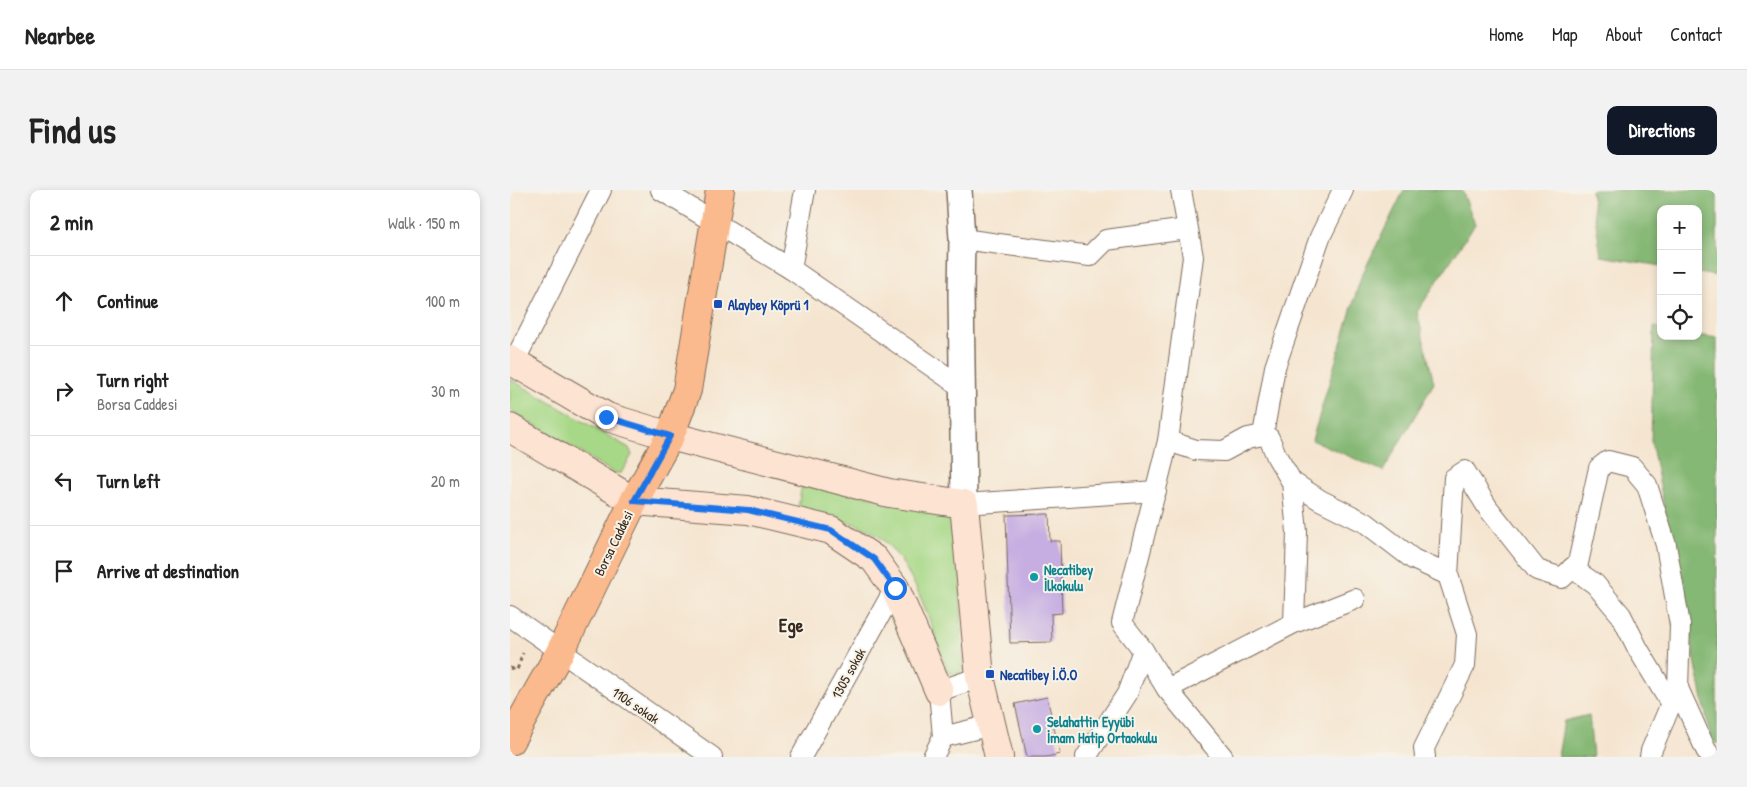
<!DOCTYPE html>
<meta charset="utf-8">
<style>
:root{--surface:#fff;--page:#f2f2f2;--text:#222;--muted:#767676;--line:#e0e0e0;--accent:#111827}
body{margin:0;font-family:"Patrick Hand",sans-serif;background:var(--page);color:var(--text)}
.controls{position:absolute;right:15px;top:15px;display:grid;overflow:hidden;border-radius:10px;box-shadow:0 2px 8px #0003}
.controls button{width:45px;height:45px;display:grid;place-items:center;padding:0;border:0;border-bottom:1px solid var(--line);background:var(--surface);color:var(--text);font:25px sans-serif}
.stop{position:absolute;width:15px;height:15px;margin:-11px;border:4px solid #1a73e8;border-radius:50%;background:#fff}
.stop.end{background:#1a73e8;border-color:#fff;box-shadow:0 1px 5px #0008}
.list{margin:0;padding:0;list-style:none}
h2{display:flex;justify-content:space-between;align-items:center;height:65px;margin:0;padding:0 20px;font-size:21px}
h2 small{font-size:16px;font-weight:400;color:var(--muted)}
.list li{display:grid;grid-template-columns:32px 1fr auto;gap:15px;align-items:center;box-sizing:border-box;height:90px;padding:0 20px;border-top:1px solid var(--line)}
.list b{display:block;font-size:19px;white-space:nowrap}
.list p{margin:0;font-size:16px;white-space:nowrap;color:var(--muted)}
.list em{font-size:16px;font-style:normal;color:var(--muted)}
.icon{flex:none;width:28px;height:28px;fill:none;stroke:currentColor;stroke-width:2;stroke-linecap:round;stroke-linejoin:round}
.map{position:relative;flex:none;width:1207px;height:567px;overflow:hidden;border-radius:10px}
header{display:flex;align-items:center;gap:30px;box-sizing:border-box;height:70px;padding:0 25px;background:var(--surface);border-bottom:1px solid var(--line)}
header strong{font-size:24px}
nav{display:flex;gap:28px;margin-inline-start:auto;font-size:18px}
.intro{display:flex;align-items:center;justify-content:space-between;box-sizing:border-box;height:120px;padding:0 30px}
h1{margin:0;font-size:35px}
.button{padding:12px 22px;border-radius:10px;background:var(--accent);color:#fff;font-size:18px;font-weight:700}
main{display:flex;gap:30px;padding:0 30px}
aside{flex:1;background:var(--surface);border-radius:10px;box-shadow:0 2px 8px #0003}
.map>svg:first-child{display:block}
</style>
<header>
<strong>Nearbee</strong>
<nav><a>Home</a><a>Map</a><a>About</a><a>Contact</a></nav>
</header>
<div class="intro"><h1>Find us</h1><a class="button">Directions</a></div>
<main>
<aside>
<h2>2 min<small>Walk · 150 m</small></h2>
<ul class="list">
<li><svg class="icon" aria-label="ahead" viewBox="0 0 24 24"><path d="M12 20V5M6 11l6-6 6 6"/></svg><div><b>Continue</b></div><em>100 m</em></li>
<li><svg class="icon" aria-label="right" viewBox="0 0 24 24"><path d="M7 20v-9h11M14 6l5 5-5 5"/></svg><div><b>Turn right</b><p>Borsa Caddesi</p></div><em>30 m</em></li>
<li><svg class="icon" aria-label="left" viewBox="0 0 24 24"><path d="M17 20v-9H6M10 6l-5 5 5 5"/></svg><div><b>Turn left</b></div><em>20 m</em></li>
<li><svg class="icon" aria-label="arrive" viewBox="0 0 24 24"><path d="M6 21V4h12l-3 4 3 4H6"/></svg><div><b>Arrive at destination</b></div></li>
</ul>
</aside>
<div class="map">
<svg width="1207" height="567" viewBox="0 0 1207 567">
<rect width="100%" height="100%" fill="#f7f3e8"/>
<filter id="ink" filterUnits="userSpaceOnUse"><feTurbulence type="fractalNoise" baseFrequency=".02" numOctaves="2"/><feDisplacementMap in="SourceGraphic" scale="10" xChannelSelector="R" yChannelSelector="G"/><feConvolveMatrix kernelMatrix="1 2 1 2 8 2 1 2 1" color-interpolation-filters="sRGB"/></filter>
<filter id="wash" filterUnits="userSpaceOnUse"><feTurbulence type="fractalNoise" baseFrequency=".0096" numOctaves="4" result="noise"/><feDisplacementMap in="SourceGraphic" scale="20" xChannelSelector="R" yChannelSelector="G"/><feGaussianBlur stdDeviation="1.12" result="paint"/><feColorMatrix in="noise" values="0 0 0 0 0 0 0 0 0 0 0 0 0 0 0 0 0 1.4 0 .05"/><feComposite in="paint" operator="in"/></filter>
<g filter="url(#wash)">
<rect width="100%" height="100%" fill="#f5e5d0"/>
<g fill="#a7d887" stroke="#718152">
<path d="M0,189L119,258L122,265L111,283H104L0,220Z"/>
<path d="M292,294L430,319L443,328L449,341L453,480L450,484L438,483C421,437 401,354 350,336C332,329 310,326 291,322L288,318Z"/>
</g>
<g fill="#85b874" stroke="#607149">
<path d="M894,0H952L965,34L907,122L924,193L873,281L802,250L851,87Z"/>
<path d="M1081,0H1207V86L1188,83V19H1151V76L1091,66Z"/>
<path d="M1144,137L1151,138V146H1188V145L1207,148V554L1201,550L1141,251Z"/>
<path d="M1079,525L1083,567H1048L1054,531Z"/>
</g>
<g id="blocks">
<g fill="#c6aee2">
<path d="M539,324L540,351H550L552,423L541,424L542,452L500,453L496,325Z"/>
<path d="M537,507L550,564L536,567H517L505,514Z"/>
</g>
</g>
</g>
<g filter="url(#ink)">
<use href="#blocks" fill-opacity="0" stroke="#7c6b5c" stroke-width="1"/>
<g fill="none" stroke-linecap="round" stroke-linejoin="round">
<g stroke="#7c6b5c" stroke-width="22">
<g id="minor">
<path d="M151,0L281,79L453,198"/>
<path d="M452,49L580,66L596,50L677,39"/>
<path d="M281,79L295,0"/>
<path d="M4,172L91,0"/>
<path d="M753,245L765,177L810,47L833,0"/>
<path d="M658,251L686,260L714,261L738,248L753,245L759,248L767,267L782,292L810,310L856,333L903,369L938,385"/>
<path d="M782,292L787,342L784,433"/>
<path d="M454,314L646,301"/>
<path d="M1062,378L1085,394L1111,425L1128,459L1161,514"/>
<path d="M0,426L202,567"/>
<path d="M633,460L657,499L713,567"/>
<path d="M657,499L784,433L845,409"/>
<path d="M433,547L429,501L470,487"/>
<path d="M433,547L481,535"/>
<path d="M291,567L385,398"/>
<path d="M423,567L433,547"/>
<path d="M576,567L617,504L633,460L612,433L658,251L683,67L671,0"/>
<path d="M915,567L914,558L955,475L957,444L938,385L944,288L955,281L978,318L1027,380L1052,388L1068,373L1089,278L1098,271L1122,277L1137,295L1156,355L1170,435L1168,498L1196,560L1201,567"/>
<path d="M1140,567L1141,561L1166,502"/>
</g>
</g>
<g stroke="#7c6b5c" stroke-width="28">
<path id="tertiary" d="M449,0L452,49L451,104L454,314"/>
</g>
<g stroke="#7c6b5c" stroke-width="30">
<g id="secondary">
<path d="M0,170L97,227L160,246L379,303L454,314L470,487L489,567"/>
<path d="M0,238L124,311L238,320L321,340L364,369L385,398L429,501"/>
</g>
</g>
<g stroke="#7c6b5c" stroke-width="30">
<path id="primary" d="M0,551L50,462L124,311L160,246L177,200L210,0"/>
</g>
<path stroke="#7c6b5c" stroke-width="3" stroke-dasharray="4 4" stroke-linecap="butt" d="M0,478L7,480L13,463"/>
<use href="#minor" stroke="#fff" stroke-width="20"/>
<use href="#tertiary" stroke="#fff" stroke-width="25"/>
<use href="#secondary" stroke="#fde3d1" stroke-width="28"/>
<use href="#primary" stroke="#fbba8d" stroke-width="28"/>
</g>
</g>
<g fill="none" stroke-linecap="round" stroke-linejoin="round" filter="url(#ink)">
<path stroke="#1a73e8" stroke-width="6" d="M96,227L160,246L124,311L238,320L321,340L364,369L385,398"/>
</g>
<g fill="#1a4fb4" stroke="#f7f3e8" stroke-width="2">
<rect x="203" y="109" width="10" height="10" rx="2.5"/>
<rect x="475" y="479" width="10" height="10" rx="2.5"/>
</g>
<g fill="#0f9aa8" stroke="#f7f3e8" stroke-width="2">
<circle cx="524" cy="387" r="5"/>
<circle cx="527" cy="539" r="5"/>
</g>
<g text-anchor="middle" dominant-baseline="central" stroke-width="4" stroke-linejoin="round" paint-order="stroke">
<g font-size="14" font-weight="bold" fill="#164399" stroke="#f7f3e8" text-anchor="start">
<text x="218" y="114">Alaybey Köprü 1</text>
<text x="490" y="484">Necatibey İ.Ö.O</text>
</g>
<g font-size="14" fill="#3b2a1e" stroke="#f7f3e8">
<text transform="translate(103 353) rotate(-64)">Borsa Caddesi</text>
<text transform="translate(338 483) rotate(-61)">1305 sokak</text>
<text transform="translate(126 515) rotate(34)">1106 sokak</text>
</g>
<g font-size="14" font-weight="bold" fill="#0d838f" stroke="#f7f3e8" text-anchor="start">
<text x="534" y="379">Necatibey<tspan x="534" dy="16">İlkokulu</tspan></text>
<text x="537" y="531">Selahattin Eyyübi<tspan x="537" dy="16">İmam Hatip Ortaokulu</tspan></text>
</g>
<g font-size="19" font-weight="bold" fill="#3b2a1e" stroke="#f7f3e8">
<text x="281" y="435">Ege</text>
</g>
</g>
</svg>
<div class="controls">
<button>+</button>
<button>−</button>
<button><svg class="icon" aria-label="locate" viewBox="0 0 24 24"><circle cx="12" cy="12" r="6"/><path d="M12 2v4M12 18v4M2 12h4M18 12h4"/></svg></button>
</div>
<div class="stop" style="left:385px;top:398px"></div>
<div class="stop end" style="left:96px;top:227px"></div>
</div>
</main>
